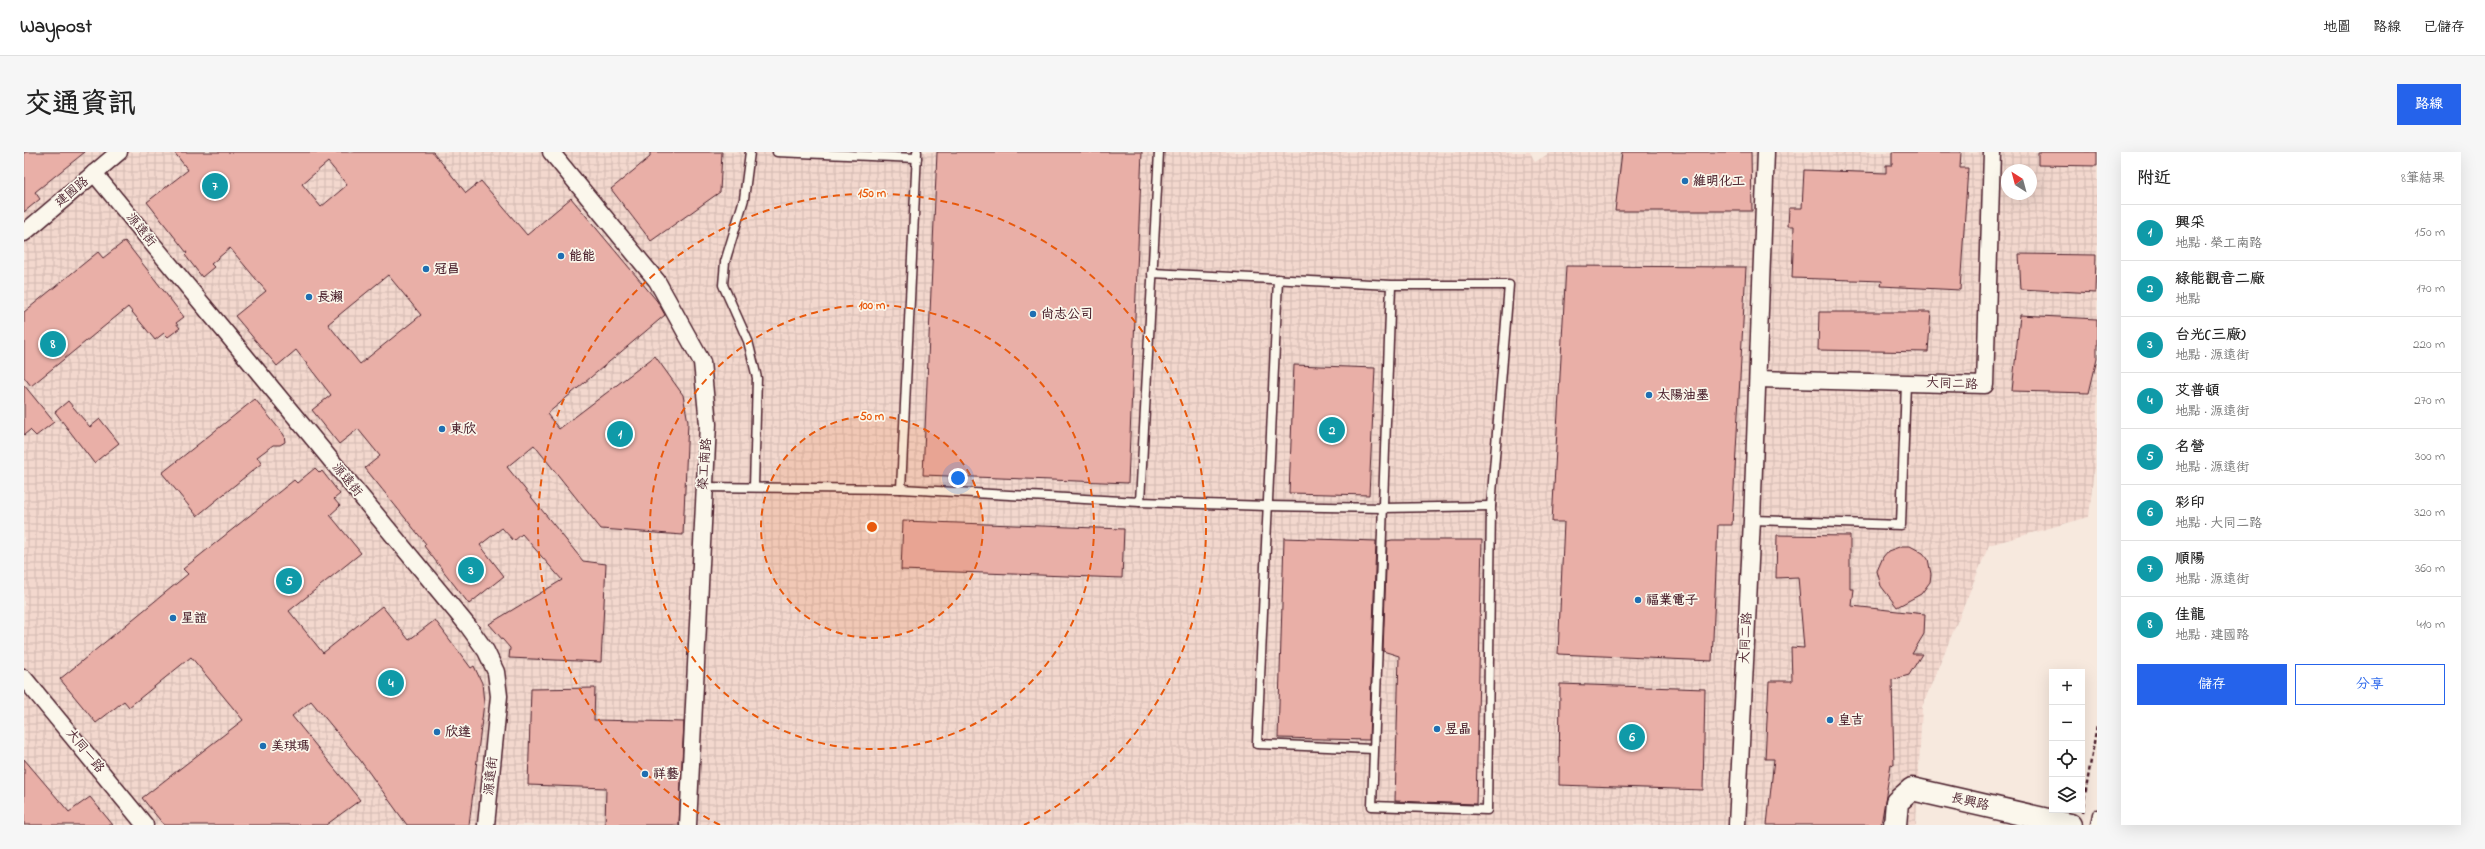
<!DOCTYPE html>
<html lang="zh-TW">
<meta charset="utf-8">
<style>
:root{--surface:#fff;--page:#f6f6f6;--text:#222;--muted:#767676;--line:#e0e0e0;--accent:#2563eb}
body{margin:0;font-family:"Indie Flower","LXGW WenKai TC",sans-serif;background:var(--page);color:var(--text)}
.controls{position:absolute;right:12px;bottom:12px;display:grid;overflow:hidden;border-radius:0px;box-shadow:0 4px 16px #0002}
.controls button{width:36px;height:36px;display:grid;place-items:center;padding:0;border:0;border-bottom:1px solid var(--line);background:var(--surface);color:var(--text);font:20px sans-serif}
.compass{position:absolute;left:1977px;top:12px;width:36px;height:36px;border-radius:50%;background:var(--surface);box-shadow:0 4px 16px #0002;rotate:324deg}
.you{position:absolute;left:934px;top:326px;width:14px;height:14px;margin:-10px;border:3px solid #fff;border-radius:50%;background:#1a73e8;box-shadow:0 0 0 6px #1a73e833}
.badge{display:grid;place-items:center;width:26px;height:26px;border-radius:50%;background:var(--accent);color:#fff;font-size:13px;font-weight:700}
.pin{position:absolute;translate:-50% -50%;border:2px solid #fff;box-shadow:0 1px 4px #0006}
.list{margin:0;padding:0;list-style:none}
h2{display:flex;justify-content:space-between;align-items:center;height:52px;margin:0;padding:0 16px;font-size:17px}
h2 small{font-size:13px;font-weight:400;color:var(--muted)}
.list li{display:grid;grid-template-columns:26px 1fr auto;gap:12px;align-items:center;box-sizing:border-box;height:56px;padding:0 16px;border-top:1px solid var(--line)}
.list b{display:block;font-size:15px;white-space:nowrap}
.list p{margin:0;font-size:13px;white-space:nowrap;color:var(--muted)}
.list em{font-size:13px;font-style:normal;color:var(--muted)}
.actions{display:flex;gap:8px;padding:12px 16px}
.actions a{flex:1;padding:9px 0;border:1px solid var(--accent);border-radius:0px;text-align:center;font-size:14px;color:var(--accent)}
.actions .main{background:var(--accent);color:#fff}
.icon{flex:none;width:22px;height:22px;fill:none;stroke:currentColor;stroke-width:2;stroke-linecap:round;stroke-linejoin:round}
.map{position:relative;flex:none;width:2073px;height:673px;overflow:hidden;border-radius:0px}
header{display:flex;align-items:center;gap:24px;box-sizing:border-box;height:56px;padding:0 20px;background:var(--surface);border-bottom:1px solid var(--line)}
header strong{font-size:19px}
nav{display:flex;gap:22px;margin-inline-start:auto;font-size:14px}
.intro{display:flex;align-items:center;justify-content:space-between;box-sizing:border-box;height:96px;padding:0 24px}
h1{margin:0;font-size:28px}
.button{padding:10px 18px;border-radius:0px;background:var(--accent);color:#fff;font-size:14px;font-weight:700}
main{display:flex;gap:24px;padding:0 24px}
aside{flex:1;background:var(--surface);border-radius:0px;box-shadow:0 4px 16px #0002}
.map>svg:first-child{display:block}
</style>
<header>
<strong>Waypost</strong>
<nav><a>地圖</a><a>路線</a><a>已儲存</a></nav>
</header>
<div class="intro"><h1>交通資訊</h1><a class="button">路線</a></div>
<main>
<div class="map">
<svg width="2073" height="673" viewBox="0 0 2073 673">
<defs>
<pattern id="industrial-grid" width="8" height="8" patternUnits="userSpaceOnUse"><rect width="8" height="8" fill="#f3d8ce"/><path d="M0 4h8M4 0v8" fill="none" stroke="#d2b9b1"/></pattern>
</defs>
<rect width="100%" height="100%" fill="#f7e9de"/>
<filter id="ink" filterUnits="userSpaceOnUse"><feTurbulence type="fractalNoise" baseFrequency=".025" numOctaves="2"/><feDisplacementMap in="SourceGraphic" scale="8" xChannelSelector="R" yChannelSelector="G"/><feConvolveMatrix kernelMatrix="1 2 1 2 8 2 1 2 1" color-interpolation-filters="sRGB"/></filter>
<g filter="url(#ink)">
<path fill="url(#industrial-grid)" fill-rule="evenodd" d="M0,0H1506L1511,10L1527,0H2073V286L2065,365L1965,393L1898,555L1892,673H0ZM1983,18H2007V42H1983Z"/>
<g fill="#e9afa7" stroke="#4a1f2b" fill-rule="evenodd">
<path d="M0,0H61L11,40L16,47L0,60Z"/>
<path d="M150,0H409L442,41L457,29L503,83L547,46L633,149L641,163L523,262L535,277L631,204L659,243L664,270L659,383L577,377L510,293L483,315L559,409L582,412L577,510L485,506L486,496L465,472L538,428L498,382L490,389L478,376L456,393L480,424L445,452L400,394L402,392L341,316L356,304L334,277L315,292L288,258L307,243L272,198L253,214L211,164L242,139L206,96L187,112L190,115L178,125L161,103L163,101L123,50L164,18ZM304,10L323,33L297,55L278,32ZM364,123L397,163L336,212L304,172Z"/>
<path d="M626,0H698L696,40L627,89L587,37L626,5Z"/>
<path d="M913,0H1118L1104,331L899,323Z"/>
<path d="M1598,0H1727L1728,59H1591Z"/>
<path d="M1868,0H1937L1936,16H1944L1936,138L1857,134L1858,129L1768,126L1770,74H1764L1765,56H1778L1780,18L1862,21V13H1868Z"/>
<path d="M2014,0H2073V14L2014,13Z"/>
<path d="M101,89L160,165L152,171L156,176L144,185L140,181L131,188L104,155L7,234L0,225V160L74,100L79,106Z"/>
<path d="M1995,102L2072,103L2071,141L1997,137Z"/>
<path d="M1542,114L1722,115L1708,373H1694L1688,509L1534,502L1540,370H1528Z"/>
<path d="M1795,160H1907L1904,200L1794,198Z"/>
<path d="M1996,163L2073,167V207L2065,241L1988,239Z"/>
<path d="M1270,213L1351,216L1345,343L1265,341Z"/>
<path d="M0,233L30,270L12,284L6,278L0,283Z"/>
<path d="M231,247L260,283L261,290L256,293H249L233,305L238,311L173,364L138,321Z"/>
<path d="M44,249L66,275L76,267L95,291L70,311L31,260Z"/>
<path d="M291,316L296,321L298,319L316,342L310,347L316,354L306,363L337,401L265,459L299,501L358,454L385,488L411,468L447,516L450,514L458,531L460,551L445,673H383L336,608L287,549L268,564L336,648L302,673H140L118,646L219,568L167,505L105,555L100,549L72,571L36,527L164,422L159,417L270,328L273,331Z"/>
<path d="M879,369L1100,377L1098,426L877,418Z"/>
<path d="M1753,383L1826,384V437H1830L1828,454L1901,462L1900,482L1888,502H1898L1885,523L1868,528L1870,613L1867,612L1857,673H1743L1750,607H1741L1745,529H1768L1767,495L1780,496L1774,425L1752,426Z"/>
<path d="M1260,386L1352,389L1345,588L1254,586Z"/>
<path d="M1368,388H1458L1452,652L1371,649L1375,504L1359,499L1363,389Z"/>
<path d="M1878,394H1886L1899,401L1904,407L1907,422L1906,430L1897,442L1873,455L1857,434L1853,419L1859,405L1864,399Z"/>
<path d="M1536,532L1681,537L1679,638L1535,633Z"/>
<path d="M571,536L570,568L660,570L655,673H581L582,636L504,633L507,537Z"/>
<path d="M0,607L45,660L66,645L89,673H0Z"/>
</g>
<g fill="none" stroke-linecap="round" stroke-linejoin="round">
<g stroke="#4a1f2b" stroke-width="11">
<g id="lane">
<path d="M726,0L720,47L701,110L699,133L724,189L733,226L730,335"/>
<path d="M753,0L893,6"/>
<path d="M1128,121L1367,133H1485L1467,354L1463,658L1348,654L1367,133"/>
<path d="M1254,127L1233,592L1349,597"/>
<path d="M679,335L877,337L1116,350L1243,354L1360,356L1467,354"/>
<path d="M877,337L893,0"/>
<path d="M1116,350L1135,0"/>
<path d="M1728,368L1877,373L1882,231"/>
<path d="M2071,673L2073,662"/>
</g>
</g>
<g stroke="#4a1f2b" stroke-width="19">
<g id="street">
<path d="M527,0L633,129L678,210L684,272L664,673"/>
<path d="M70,21L444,474L462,499L472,520L475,544L462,673"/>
<path d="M0,81L95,0"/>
<path d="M1734,227L1961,233L1968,0"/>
<path d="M0,526L121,673"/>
<path d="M1713,673L1728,368L1742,0"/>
</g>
</g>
<g stroke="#4a1f2b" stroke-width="25">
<path id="secondary" d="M1871,673L1873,650L1888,637L2046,673"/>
</g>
<path stroke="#4a1f2b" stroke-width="2.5" stroke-dasharray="4 3" stroke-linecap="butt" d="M2058,661L2073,573"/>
<use href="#lane" stroke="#fbf7ec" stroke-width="8"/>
<use href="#street" stroke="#fbf7ec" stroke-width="16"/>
<use href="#secondary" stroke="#fbf7ec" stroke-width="22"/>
</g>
</g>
<circle cx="848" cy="375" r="111" fill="#e8590c" fill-opacity=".12"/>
<g fill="none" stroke="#e8590c" stroke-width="2" stroke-dasharray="7 5">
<circle cx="848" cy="375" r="111"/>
<circle cx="848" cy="375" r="222"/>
<path d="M696 673A334 334 0 1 1 1000 673"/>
</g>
<g fill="#1f6fb2" stroke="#fbf7ec" stroke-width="1.5">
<circle cx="1661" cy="29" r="4"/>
<circle cx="537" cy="104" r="4"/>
<circle cx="402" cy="117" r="4"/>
<circle cx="285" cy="145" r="4"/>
<circle cx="1009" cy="162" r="4"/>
<circle cx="1625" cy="243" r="4"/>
<circle cx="418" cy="277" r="4"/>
<circle cx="1614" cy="448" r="4"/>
<circle cx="149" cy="466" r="4"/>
<circle cx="1806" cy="568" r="4"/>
<circle cx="1413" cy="577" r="4"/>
<circle cx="413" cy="580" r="4"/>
<circle cx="239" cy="594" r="4"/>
<circle cx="621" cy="622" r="4"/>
</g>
<g text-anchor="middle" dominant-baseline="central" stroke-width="3.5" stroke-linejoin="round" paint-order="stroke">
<g font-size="13" font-weight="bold" fill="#4a1f2b" stroke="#fbf7ec" text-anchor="start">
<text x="1669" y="29">維明化工</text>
<text x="545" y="104">能能</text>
<text x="410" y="117">冠昌</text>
<text x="293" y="145">長瀨</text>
<text x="1017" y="162">尚志公司</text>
<text x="1633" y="243">太陽油墨</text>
<text x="426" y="277">東欣</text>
<text x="1622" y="448">福業電子</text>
<text x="157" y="466">星誼</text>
<text x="1814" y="568">皇吉</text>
<text x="1421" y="577">昱晶</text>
<text x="421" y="580">欣達</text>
<text x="247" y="594">美琪瑪</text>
<text x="629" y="622">祥藝</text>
</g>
<g font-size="13" fill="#4a1f2b" stroke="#fbf7ec">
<text transform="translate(48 40) rotate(-40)">建國路</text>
<text transform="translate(117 78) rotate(51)">源遠街</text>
<text transform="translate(1928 232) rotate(2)">大同二路</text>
<text transform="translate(681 312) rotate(-86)">榮工南路</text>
<text transform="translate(323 328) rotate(50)">源遠街</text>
<text transform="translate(1722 486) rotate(-87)">大同二路</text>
<text transform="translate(61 599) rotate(51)">大同一路</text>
<text transform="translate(467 624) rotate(-84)">源遠街</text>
<text transform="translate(1946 650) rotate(13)">長興路</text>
</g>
</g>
<circle cx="848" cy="375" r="6" fill="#e8590c" stroke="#fbf7ec" stroke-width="2"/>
<g font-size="12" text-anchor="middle" font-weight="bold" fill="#e8590c" stroke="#fbf7ec" stroke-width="3.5" stroke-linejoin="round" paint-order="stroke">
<text x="848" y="45">150 m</text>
<text x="848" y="157">100 m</text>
<text x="848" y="268">50 m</text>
</g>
</svg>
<div class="controls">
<button>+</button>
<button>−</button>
<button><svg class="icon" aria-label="locate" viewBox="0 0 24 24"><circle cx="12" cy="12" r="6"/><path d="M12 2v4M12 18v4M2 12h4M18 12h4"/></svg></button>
<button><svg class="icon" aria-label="layers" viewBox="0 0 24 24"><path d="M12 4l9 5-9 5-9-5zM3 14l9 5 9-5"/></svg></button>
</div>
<svg class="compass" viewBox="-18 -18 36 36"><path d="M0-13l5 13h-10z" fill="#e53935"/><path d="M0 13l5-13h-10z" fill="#767676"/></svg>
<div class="you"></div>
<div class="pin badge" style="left:596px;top:282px;background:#0f9aa8">1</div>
<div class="pin badge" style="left:1308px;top:278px;background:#0f9aa8">2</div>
<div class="pin badge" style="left:447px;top:418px;background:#0f9aa8">3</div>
<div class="pin badge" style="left:367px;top:531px;background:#0f9aa8">4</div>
<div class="pin badge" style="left:265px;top:429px;background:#0f9aa8">5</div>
<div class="pin badge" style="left:1608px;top:585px;background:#0f9aa8">6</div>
<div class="pin badge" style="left:191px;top:34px;background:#0f9aa8">7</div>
<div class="pin badge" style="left:29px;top:192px;background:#0f9aa8">8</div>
</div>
<aside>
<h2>附近<small>8筆結果</small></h2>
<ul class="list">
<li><span class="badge" style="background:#0f9aa8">1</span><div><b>興采</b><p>地點 · 榮工南路</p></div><em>150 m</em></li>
<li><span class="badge" style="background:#0f9aa8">2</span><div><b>綠能觀音二廠</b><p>地點</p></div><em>170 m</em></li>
<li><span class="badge" style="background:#0f9aa8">3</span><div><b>台光(三廠)</b><p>地點 · 源遠街</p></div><em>220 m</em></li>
<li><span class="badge" style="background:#0f9aa8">4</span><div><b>艾普頓</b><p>地點 · 源遠街</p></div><em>270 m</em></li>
<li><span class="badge" style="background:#0f9aa8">5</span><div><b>名營</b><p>地點 · 源遠街</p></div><em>300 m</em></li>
<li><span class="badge" style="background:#0f9aa8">6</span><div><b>彩印</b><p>地點 · 大同二路</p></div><em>320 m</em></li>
<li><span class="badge" style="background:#0f9aa8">7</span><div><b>順陽</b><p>地點 · 源遠街</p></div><em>360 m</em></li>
<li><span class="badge" style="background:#0f9aa8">8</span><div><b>佳龍</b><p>地點 · 建國路</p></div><em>410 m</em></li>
</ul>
<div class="actions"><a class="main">儲存</a><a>分享</a></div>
</aside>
</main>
